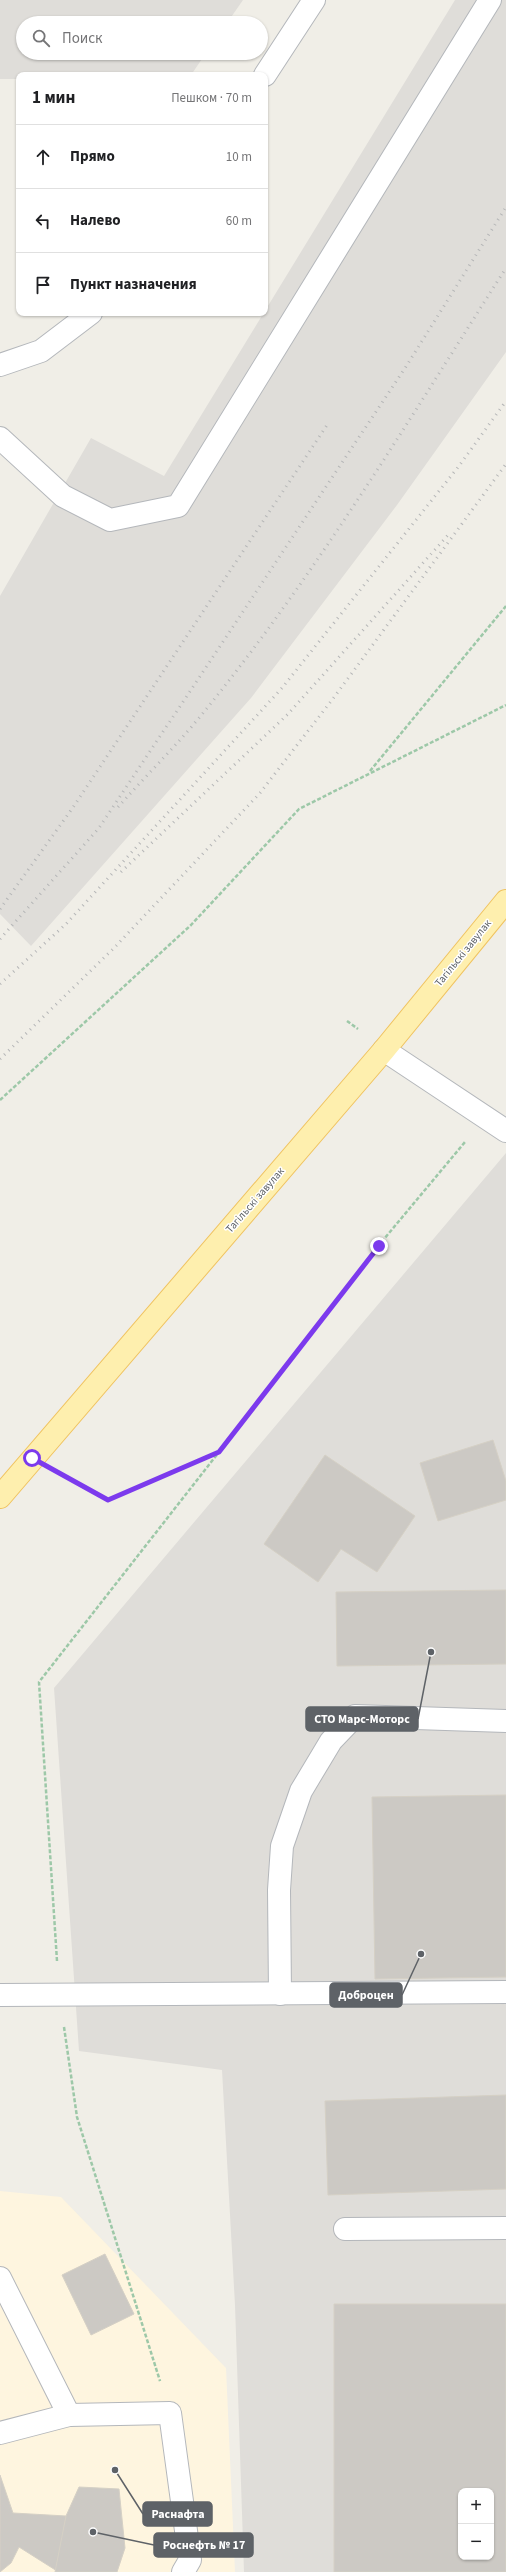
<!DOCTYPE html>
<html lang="ru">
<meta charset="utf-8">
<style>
:root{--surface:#fff;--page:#f6f6f6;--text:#202124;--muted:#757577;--line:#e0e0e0}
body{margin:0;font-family:"Source Sans 3",sans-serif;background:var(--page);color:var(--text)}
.controls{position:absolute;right:12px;bottom:12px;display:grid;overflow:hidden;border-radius:8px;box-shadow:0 1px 3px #0004}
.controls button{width:36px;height:36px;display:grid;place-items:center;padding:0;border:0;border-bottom:1px solid var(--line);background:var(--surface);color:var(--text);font:20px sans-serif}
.stop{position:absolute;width:12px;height:12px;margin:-9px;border:3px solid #7c3aed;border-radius:50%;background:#fff}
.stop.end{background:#7c3aed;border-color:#fff;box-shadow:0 1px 4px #0008}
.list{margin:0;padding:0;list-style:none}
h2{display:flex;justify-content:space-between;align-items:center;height:52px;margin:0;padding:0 16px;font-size:17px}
h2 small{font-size:13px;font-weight:400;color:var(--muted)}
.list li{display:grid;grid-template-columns:26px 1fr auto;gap:12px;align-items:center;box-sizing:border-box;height:64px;padding:0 16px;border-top:1px solid var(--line)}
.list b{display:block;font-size:15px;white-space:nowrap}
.list em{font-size:13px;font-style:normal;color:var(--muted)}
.icon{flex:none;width:22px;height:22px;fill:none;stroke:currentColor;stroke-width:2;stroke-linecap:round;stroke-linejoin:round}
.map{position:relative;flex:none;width:506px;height:2572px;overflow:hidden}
.search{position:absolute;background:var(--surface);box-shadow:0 1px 3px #0004;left:16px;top:16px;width:252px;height:44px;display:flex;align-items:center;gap:10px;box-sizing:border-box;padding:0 14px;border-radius:22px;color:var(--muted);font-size:15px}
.panel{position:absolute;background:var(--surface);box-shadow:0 1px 3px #0004;left:16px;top:72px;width:252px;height:244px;border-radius:8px}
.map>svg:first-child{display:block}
</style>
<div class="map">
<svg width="506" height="2572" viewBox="0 0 506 2572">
<rect width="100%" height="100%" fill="#f0eee7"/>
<path fill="#fef5df" d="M0,2191L61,2197L226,2368L235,2572H0Z"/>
<g fill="#dfddd9" fill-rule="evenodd">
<path d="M0,0H243L227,23H23V53H206L191,75H19V79H0Z"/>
<path d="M455,0H506V352L397,505L251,698L31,946L0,914V596L91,438L164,476Z"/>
<path d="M506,1153V2572H244L235,2305L222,2070L79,2051L54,1688ZM461,2491H491V2557H461Z"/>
</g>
<g fill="#ccc9c4" stroke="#d5d0c5" fill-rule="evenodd">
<path d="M493,1440L506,1481V1500L438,1521L420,1463Z"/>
<path d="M325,1455L415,1516L377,1572L341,1549L318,1582L264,1544Z"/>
<path d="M506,1590V1664L337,1666L336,1592Z"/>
<path d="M506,1795V1977L375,1979L372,1797Z"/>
<path d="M506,2095V2189L328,2195L325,2101Z"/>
<path d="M105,2254L134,2314L91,2335L62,2275Z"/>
<path d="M334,2304H506V2572H334ZM461,2491H491V2557H461Z"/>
<path d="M0,2475L13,2513L66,2516L57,2571L19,2547L11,2563L0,2572Z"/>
<path d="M79,2487L119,2489L125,2548L117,2572H55L66,2516Z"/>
</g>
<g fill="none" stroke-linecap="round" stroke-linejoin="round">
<g stroke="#b4b7bb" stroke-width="24">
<g id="minor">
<path d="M265,75L314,0"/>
<path d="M0,365L41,351L91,313"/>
<path d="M0,438L63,496L110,520L178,506L490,0"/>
<path d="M384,1050L506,1131"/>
<path d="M280,1994L279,1890L282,1846L301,1791L331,1741L355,1716L506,1721"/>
<path d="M0,1995L506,1992"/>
<path d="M345,2229L506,2228"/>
<path d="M0,2278L69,2415L0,2433"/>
<path d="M69,2415L170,2413L190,2560L183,2572"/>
</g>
</g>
<g stroke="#f0c360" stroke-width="24">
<path id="major" d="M0,1497L384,1050L506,901"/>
</g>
<g stroke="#9dc8a8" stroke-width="2.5" stroke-dasharray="4 2" stroke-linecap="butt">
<path d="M370,771L506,606"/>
<path d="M347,1021L358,1029"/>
<path d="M0,1100L191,925L299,809L506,705"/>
<path d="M63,1475L108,1500L219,1452L379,1245L465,1142"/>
<path d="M57,1961L39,1682L219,1452"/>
<path d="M64,2027L77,2117L160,2381"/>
</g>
<use href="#minor" stroke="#fff" stroke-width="22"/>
<use href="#major" stroke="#feefae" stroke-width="22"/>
<g stroke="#b5b6b7" stroke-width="3" stroke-dasharray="1 5" stroke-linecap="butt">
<path d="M118,807C144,778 173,749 199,718C314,578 408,421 506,268"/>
<path d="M121,872L288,714L448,535"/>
<path d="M0,909L74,806L327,425"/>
<path d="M0,939L99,828L407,365L506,207"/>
<path d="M0,984L66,924L282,688L459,466L506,401"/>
<path d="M0,1059L114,948L260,793L335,696L506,464"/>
</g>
</g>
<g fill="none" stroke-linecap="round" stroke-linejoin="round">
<path stroke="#7c3aed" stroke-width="5" d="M32,1458L108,1500L219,1452L379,1246"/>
</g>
<g text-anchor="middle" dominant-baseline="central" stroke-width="3" stroke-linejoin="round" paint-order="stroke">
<g font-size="11" fill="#5e6267" stroke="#fff">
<text transform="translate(463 953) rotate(-51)">Тагільскі завулак</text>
<text transform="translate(255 1200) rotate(-49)">Тагільскі завулак</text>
</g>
</g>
<path fill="none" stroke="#5e6267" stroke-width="1.5" d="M431 1652L418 1719M421 1954L402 1995M115 2470L143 2514M93 2532L154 2545"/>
<g fill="#5e6267" stroke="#fff" stroke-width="1.5">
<circle cx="431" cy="1652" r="4"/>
<circle cx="421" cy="1954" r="4"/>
<circle cx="115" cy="2470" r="4"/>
<circle cx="93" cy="2532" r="4"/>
</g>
<g fill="#5e6267" stroke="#5e6267" stroke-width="1.5">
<rect x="306" y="1707" width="112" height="24" rx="4"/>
<rect x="330" y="1983" width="72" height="24" rx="4"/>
<rect x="143" y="2502" width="69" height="24" rx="4"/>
<rect x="154" y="2533" width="99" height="24" rx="4"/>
</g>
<g font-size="12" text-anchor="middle" font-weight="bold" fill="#fff">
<text x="362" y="1723">СТО Марс-Моторс</text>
<text x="366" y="1999">Доброцен</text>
<text x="178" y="2518">Раснафта</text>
<text x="204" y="2549">Роснефть № 17</text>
</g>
</svg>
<div class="controls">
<button>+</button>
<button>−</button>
</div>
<div class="stop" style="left:32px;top:1458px"></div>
<div class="stop end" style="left:379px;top:1246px"></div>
<div class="search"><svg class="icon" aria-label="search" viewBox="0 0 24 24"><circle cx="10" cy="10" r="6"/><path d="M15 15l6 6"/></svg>Поиск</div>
<section class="panel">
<h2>1 мин<small>Пешком · 70 m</small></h2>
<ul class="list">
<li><svg class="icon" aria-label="ahead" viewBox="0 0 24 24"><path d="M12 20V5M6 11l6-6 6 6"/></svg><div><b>Прямо</b></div><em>10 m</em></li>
<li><svg class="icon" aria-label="left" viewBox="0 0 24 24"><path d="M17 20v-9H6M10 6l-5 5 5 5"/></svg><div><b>Налево</b></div><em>60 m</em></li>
<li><svg class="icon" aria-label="arrive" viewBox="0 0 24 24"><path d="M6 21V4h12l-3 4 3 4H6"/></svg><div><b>Пункт назначения</b></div></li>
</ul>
</section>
</div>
